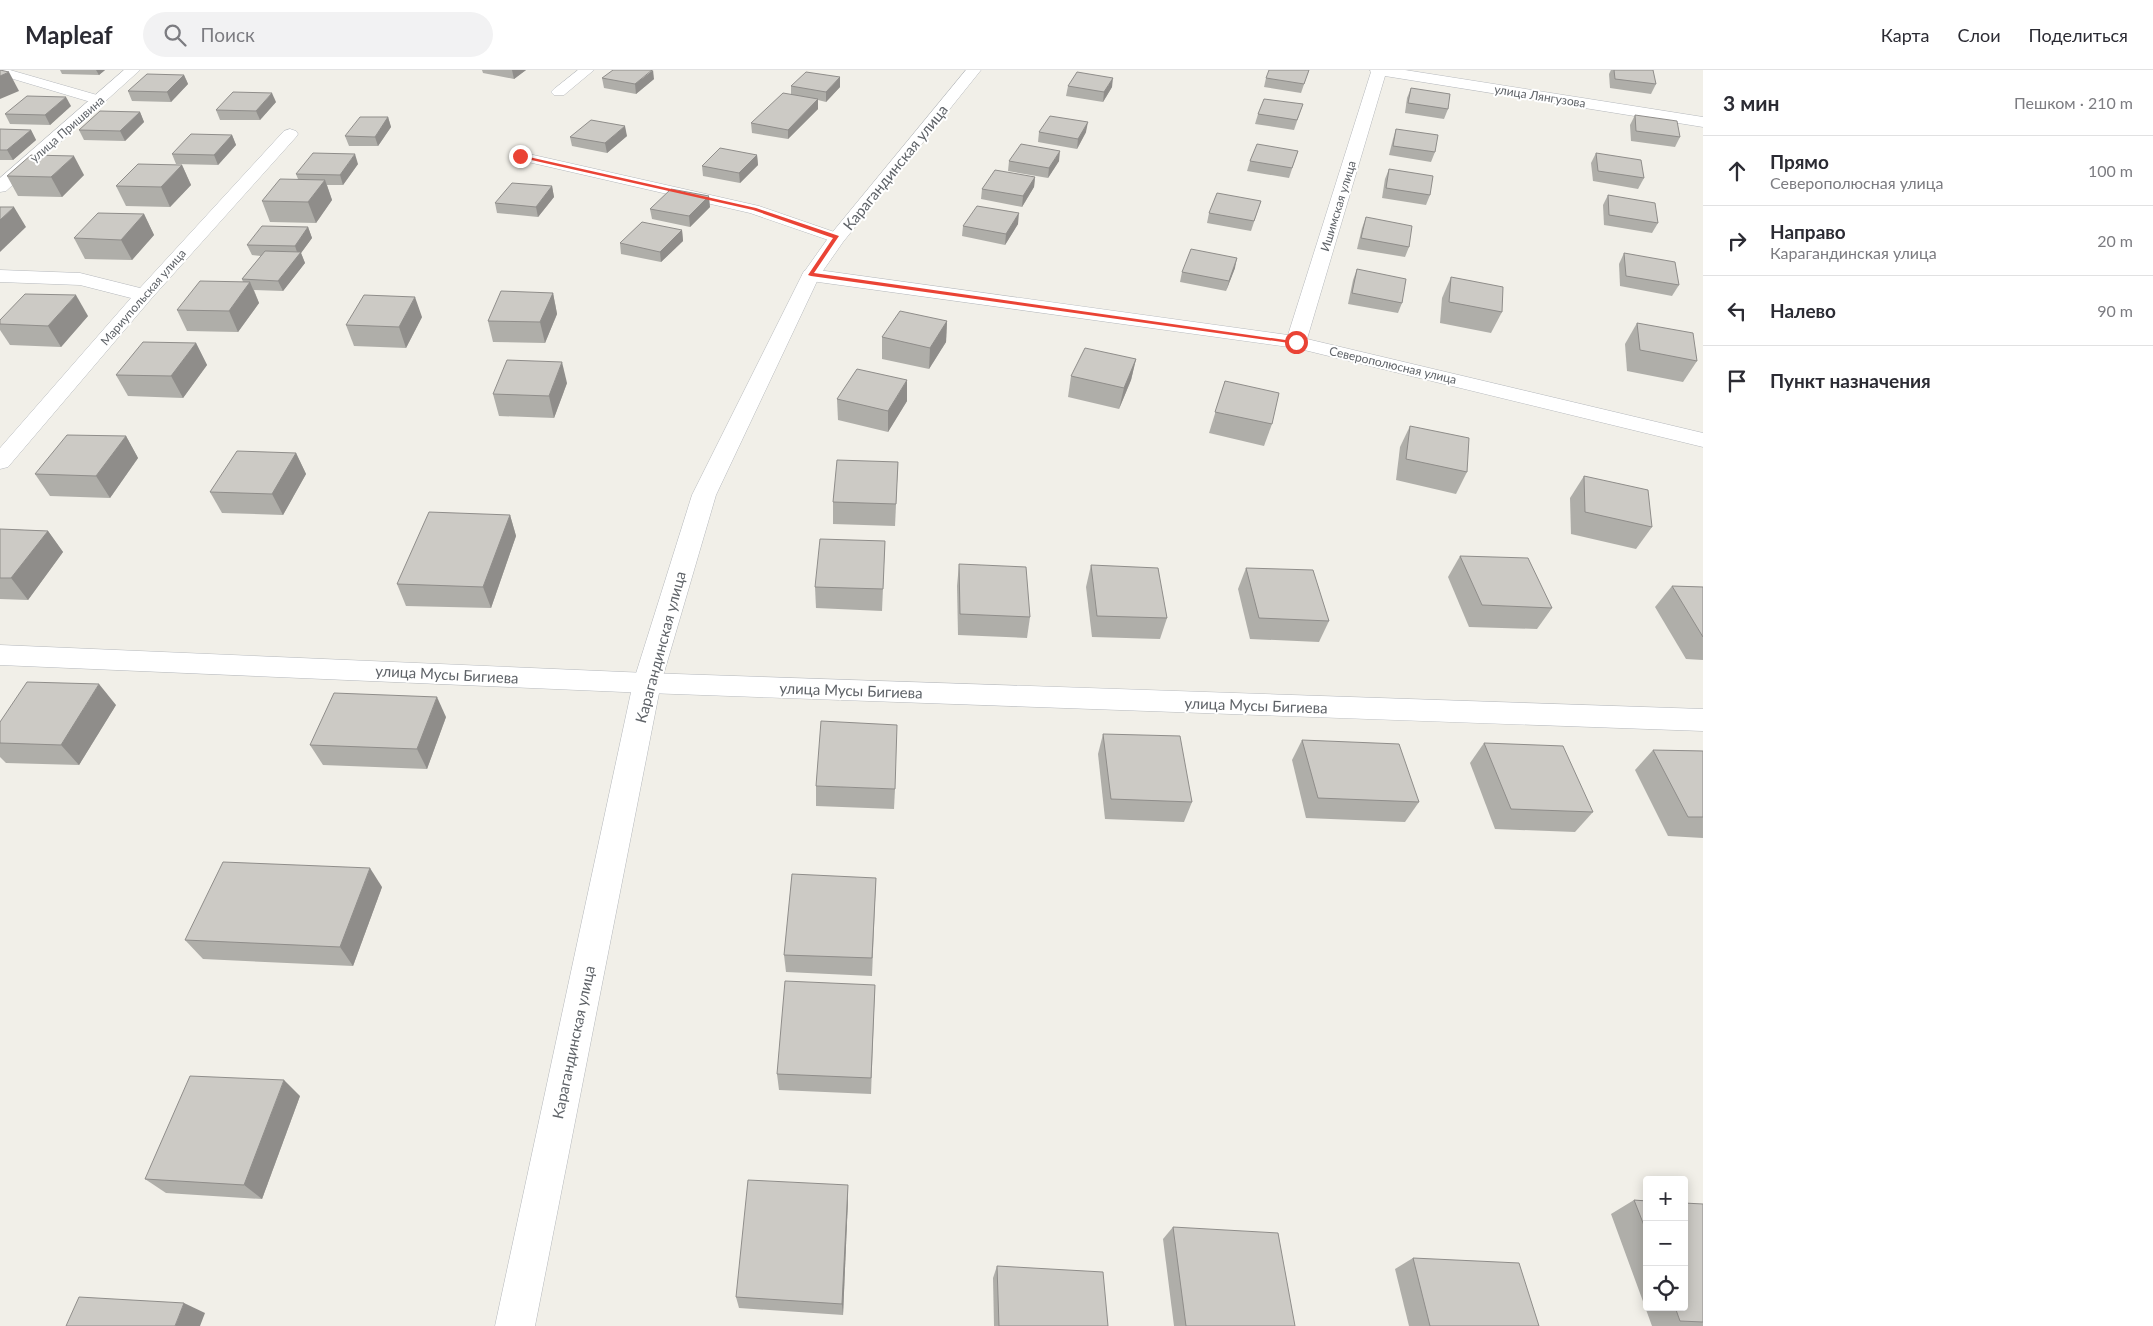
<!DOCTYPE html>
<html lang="ru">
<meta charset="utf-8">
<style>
:root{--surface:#fff;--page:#f2f2f3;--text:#2b2b33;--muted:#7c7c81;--line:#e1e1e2}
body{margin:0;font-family:Lato,sans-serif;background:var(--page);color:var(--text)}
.controls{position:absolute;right:15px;bottom:15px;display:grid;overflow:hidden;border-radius:5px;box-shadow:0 2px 12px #0003}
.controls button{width:45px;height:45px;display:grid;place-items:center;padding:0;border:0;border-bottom:1px solid var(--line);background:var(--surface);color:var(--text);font:25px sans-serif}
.stop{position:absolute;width:15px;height:15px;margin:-11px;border:4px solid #ea4335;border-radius:50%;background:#fff}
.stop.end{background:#ea4335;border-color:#fff;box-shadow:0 1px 5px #0008}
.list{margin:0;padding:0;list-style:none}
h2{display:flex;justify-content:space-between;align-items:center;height:65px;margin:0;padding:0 20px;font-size:21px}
h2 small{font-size:16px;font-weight:400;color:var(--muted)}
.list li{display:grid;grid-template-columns:32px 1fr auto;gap:15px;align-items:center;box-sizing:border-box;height:70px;padding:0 20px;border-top:1px solid var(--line)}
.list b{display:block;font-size:19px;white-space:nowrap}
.list p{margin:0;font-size:16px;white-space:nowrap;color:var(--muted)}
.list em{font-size:16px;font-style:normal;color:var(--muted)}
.icon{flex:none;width:28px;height:28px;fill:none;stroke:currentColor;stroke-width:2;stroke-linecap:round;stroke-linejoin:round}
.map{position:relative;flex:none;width:1703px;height:1256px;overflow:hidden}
header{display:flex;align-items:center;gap:30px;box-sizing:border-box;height:70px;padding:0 25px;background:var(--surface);border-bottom:1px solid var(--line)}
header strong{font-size:24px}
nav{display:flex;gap:28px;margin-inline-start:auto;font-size:18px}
.search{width:350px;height:45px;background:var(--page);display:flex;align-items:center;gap:12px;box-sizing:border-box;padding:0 18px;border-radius:28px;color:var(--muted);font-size:19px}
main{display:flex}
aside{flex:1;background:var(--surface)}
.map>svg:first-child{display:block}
</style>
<header>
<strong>Mapleaf</strong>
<div class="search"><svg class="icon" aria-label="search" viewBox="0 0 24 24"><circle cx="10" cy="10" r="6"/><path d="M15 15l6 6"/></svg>Поиск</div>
<nav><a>Карта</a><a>Слои</a><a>Поделиться</a></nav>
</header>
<main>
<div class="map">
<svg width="1703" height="1256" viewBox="0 0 1703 1256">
<rect width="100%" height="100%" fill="#f1efe8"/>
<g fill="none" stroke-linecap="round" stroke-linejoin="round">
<g stroke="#b5b8bc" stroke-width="1">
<g id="service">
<path d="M0,0H10L104,27L106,30L104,33H94L0,5Z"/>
<path d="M520,82L759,136L843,165L845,168L843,171L837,173L750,143L515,89L513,86L515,83Z"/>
</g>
</g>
<g stroke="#b5b8bc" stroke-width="1">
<g id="minor">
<path d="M124,0H140L6,121L0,122V108Z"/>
<path d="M578,0H594L564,25H554L551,22L554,19Z"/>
<path d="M1370,0H1405L1703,47V57L1385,6L1307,269L1703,363V377L1296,278L811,211L804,209L802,205L804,201L811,199L1288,265L1371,2Z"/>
<path d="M290,59L296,61L298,64L296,67L151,229L8,397L0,399V378L131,228L80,215L0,212V200L80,203L140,218L284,61Z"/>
<path d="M0,575L647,603L1703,639V661L647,623L0,595Z"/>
</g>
</g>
<g stroke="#b5b8bc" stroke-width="1">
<path id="tertiary" d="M966,0H981L843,172L820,205L716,425L661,613L535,1256H495L633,613L692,425L802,205L831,164Z"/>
</g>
<use href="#service" fill="#fff" fill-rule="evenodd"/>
<use href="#minor" fill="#fff" fill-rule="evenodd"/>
<use href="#tertiary" fill="#fff" fill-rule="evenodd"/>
</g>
<g fill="#afaea9">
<path d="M60,0H105L99,5L62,4Z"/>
<path d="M482,0H526L514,9L483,3Z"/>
<path d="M1309,0L1301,23L1264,17L1266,8Z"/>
<path d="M1611,0H1614L1656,14L1651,24L1610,18L1609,4Z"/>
<path d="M184,5L188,14L171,32L132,31L128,21Z"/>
<path d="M602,8L654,9L636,24L604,18Z"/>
<path d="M791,16L840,17L826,32L818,30V39L788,69L752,63L751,53L791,24Z"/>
<path d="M1068,16L1112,17L1103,32L1066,26Z"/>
<path d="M1411,18L1448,39L1444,49L1405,43L1407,28Z"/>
<path d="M276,32L260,50H220L216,40Z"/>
<path d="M1303,34L1294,60L1255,54L1258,44Z"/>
<path d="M71,36L50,55L10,54L5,44Z"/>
<path d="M140,42L144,52L125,71L84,70L79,60Z"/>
<path d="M1635,45L1680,67L1675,77L1631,71L1630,55Z"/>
<path d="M388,47L391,57L378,76H349L345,66Z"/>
<path d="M0,59L31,60L36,70L13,90H0Z"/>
<path d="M1396,59L1435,82L1431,92L1389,85L1393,69Z"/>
<path d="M1039,62H1086L1077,79L1038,72Z"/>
<path d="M232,65L236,75L218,95L176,94L172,84Z"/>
<path d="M627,66L607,83L572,76L570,67Z"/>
<path d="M1298,81L1289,108L1247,101L1250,91Z"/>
<path d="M1596,83L1644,108L1638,119L1593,111L1591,93Z"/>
<path d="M757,85L758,95L740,113L703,106L702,96Z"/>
<path d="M1009,91H1059L1048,108L1008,101Z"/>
<path d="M358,94L343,115H327L332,130L316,153L270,152L262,131L298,109L296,104Z"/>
<path d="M182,95L191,115L170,137L126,136L116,116Z"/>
<path d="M1389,99L1430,125L1426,135L1382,128L1385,109Z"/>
<path d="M84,105L62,127L18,126L7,106Z"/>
<path d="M1035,107L1034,117L1022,137L981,129L982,119Z"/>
<path d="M552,116L554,127L538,147L497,143L495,133Z"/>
<path d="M1608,125L1658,153L1652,163L1604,155L1603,135Z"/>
<path d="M1261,131L1251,161L1207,153L1209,143Z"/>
<path d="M710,137L690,157L652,149L650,139Z"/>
<path d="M144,144L154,165L132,190L85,189L74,168Z"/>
<path d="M1366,147L1409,177L1405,187L1357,179L1362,158Z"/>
<path d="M1018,154L1005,175L962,166L963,156Z"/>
<path d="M308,157L312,168L301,183L305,193L283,221L254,220L259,233L238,262L187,261L177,240L243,212L242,209L261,186L252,185L247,175Z"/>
<path d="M682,160L683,171L661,192L621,184L620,173Z"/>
<path d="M1624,183L1679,215L1672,226L1620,216L1619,194Z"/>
<path d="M1235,198L1226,221L1180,212L1182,202Z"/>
<path d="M1357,199L1402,233L1398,243L1348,234L1353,210Z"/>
<path d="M1451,207L1502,242L1491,263L1440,253L1442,228Z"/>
<path d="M553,223L557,244L545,273L493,272L488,251Z"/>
<path d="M88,246L61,277L10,275L0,260V250Z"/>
<path d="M422,247L406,278L354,276L346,255Z"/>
<path d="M947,251L946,272L929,299L882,289V267Z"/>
<path d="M1637,253L1697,291L1683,312L1627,301L1625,274Z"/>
<path d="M196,273L207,295L183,328L128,326L116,305Z"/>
<path d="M1136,289L1131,310L1119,339L1068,327L1071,306Z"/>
<path d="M1225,311L1272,354L1264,376L1209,363Z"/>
<path d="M567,313L554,348L499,346L493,324Z"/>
<path d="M837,329L907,331L888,362L838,350Z"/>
<path d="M1410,356L1467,402L1456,424L1396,410L1400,377Z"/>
<path d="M126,366L138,388L110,428L50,426L35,404Z"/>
<path d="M296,383L306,404L283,445L222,443L210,422Z"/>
<path d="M898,392L895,456L833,454V432Z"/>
<path d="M1584,406L1652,457L1636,479L1571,464L1570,428Z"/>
<path d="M510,445L516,466L491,538L406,536L397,514Z"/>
<path d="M0,459L48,461L63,482L28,530L0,529Z"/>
<path d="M885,471L882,541L816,538L815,517Z"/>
<path d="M1460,486L1552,538L1537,559L1469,557L1448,507Z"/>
<path d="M959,494L1030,547L1027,568L958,565L957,516Z"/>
<path d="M1091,495L1167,548L1160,569L1092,567L1086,517Z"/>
<path d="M1246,498L1329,551L1319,572L1250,569L1238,519Z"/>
<path d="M1672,516L1703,517V590L1686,589L1655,537Z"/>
<path d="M116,635L79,695L6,693L0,687V652Z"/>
<path d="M446,647L427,699L323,695L310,675Z"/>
<path d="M1103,664L1192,732L1184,752L1105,749L1098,684Z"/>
<path d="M1302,670L1419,732L1405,752L1306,748L1292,690Z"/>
<path d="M1484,673L1593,742L1575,762L1495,759L1470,693Z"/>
<path d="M1653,680L1703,681V768L1668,766L1635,700Z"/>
<path d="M816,716L895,719L894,739L816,736Z"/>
<path d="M876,808L872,906L786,902L784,885Z"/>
<path d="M382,817L353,896L203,889L185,870Z"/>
<path d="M875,915L871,1024L779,1020L777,1004Z"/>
<path d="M300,1026L262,1129L166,1123L145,1109Z"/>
<path d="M848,1129L843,1245L739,1238L736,1227Z"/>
<path d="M1634,1130L1647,1131V1237H1684L1703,1134V1256H1652L1611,1144Z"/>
<path d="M1173,1157L1295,1256H1174L1163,1169Z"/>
<path d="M1413,1188L1539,1256H1409L1395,1199Z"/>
<path d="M997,1196L1108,1256H994L993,1208Z"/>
</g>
<g fill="#8f8d8a">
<path d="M96,0H105L99,5Z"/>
<path d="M512,0H526L514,9Z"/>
<path d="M653,0L654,9L636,24L635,14Z"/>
<path d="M9,2L19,21L0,29V6Z"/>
<path d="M184,5L188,14L171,32L167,22Z"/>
<path d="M840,7V17L826,32V22Z"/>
<path d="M1113,8L1112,17L1103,32L1104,22Z"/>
<path d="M272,23L276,32L260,50L256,41Z"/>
<path d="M66,27L71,36L50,55L45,45Z"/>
<path d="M818,29V39L788,69V60Z"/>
<path d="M140,42L144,52L125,71L120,61Z"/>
<path d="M388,47L391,57L378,76L375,67Z"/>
<path d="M1088,52L1086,62L1077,79L1078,69Z"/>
<path d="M625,56L627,66L607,83L605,73Z"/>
<path d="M31,60L36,70L13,90L7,80Z"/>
<path d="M232,65L236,75L218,95L214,85Z"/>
<path d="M1060,81L1059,91L1048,108L1049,98Z"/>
<path d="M355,84L358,94L343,115L340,105Z"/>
<path d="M757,85L758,95L740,113L739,103Z"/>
<path d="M74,86L84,105L62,127L51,107Z"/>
<path d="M182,95L191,115L170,137L161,117Z"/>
<path d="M1035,107L1034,117L1022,137L1023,126Z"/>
<path d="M325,110L332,130L316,153L308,132Z"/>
<path d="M552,116L554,127L538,147L536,137Z"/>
<path d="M709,126L710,137L690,157L689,146Z"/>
<path d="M14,137L26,157L0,182V150Z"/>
<path d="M1019,143L1018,154L1005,175L1006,164Z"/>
<path d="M144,144L154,165L132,190L121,170Z"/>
<path d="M308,157L312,168L301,183L305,193L283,221L278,211L298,185L295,176Z"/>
<path d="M682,160L683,171L661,192L660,182Z"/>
<path d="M1237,188L1235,198L1226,221L1229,211Z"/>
<path d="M250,212L259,233L238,262L229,241Z"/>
<path d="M553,223L557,244L545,273L540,252Z"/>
<path d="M76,225L88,246L61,277L48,256Z"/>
<path d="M415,227L422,247L406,278L399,257Z"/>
<path d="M947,251L946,272L929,299L930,278Z"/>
<path d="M196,273L207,295L183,328L171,306Z"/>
<path d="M1136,289L1131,310L1119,339L1124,318Z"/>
<path d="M562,292L567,313L554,348L549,326Z"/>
<path d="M907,310V331L888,362V341Z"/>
<path d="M126,366L138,388L110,428L96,406Z"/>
<path d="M296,383L306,404L283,445L272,424Z"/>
<path d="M510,445L516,466L491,538L483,517Z"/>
<path d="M48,461L63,482L28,530L11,508Z"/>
<path d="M99,614L116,635L79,695L61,675Z"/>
<path d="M437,627L446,647L427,699L417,679Z"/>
<path d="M370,798L382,817L353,896L340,877Z"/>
<path d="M284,1010L300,1026L262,1129L244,1115Z"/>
<path d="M848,1115V1129L843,1245L842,1234Z"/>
<path d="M184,1233L205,1243L200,1256H175Z"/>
</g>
<g fill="#cccac5" stroke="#8f8d8a">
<path d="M0,0L9,2L0,6Z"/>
<path d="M613,0H652L635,14L602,8Z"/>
<path d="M1269,0H1309L1304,14L1266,8Z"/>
<path d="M1614,0H1653L1656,14L1615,9Z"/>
<path d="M806,2L840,7L826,22L791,16Z"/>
<path d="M1077,2L1113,8L1104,22L1068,16Z"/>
<path d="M147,4L184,5L167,22L128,21Z"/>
<path d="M1411,18L1450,24L1448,39L1408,33Z"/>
<path d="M233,22L272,23L256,41L216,40Z"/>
<path d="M783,23L818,29L788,60L751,53Z"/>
<path d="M27,26L66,27L45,45L5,44Z"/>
<path d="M1264,29L1303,34L1297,50L1258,44Z"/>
<path d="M100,41L140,42L120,61L79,60Z"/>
<path d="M1635,45L1677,51L1680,67L1636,61Z"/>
<path d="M1050,46L1088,52L1078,69L1039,62Z"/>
<path d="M360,47H388L375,67L345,66Z"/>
<path d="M591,50L625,56L605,73L570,67Z"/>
<path d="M0,59L31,60L7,80H0Z"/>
<path d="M1396,59L1438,65L1435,82L1393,76Z"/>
<path d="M191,64L232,65L214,85L172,84Z"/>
<path d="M1021,74L1060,81L1049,98L1009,91Z"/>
<path d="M1257,74L1298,81L1292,98L1250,91Z"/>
<path d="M720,78L757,85L739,103L702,96Z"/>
<path d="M313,83L355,84L340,105L296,104Z"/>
<path d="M1596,83L1641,90L1644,108L1598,101Z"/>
<path d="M31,85L74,86L51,107L7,106Z"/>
<path d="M138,94L182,95L161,117L116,116Z"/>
<path d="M1389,99L1433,106L1430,125L1386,118Z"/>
<path d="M995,100L1035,107L1023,126L982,119Z"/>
<path d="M280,109L325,110L308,132L262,131Z"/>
<path d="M512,113L552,116L536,137L495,133Z"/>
<path d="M671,119L709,126L689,146L650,139Z"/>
<path d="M1217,123L1261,131L1254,151L1209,143Z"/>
<path d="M1608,125L1655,133L1658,153L1609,145Z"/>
<path d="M977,136L1019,143L1006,164L963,156Z"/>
<path d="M0,137H14L0,150Z"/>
<path d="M98,143L144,144L121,170L74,168Z"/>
<path d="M1366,147L1412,156L1409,177L1361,168Z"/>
<path d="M642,152L682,160L660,182L620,173Z"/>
<path d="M262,156L308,157L295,176L247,175Z"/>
<path d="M1191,179L1237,188L1229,211L1182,202Z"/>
<path d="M265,181L301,182L278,211L242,209Z"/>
<path d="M1624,183L1675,192L1679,215L1626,206Z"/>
<path d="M1357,199L1406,209L1402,233L1352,223Z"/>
<path d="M1451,207L1503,217L1502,242L1449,232Z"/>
<path d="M200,211L250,212L229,241L177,240Z"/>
<path d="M501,221L553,223L540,252L488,251Z"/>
<path d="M25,224L76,225L48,256L0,254V250Z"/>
<path d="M364,225L415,227L399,257L346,255Z"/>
<path d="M900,241L947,251L930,278L882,267Z"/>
<path d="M1637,253L1693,263L1697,291L1640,280Z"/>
<path d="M143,272L196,273L171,306L116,305Z"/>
<path d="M1085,278L1136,289L1124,318L1071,306Z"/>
<path d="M507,290L562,292L549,326L493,324Z"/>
<path d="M857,299L907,310L888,341L837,329Z"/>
<path d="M1225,311L1279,323L1272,354L1215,342Z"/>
<path d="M1410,356L1469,368L1467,402L1406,389Z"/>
<path d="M67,365L126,366L96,406L35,404Z"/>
<path d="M237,381L296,383L272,424L210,422Z"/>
<path d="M837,390L898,392L896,434L833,432Z"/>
<path d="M1584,406L1648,420L1652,457L1585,442Z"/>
<path d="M429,442L510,445L483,517L397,514Z"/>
<path d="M0,459L48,461L11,508H0Z"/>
<path d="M820,469L885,471L883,519L815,517Z"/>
<path d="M1460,486L1528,488L1552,538L1482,535Z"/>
<path d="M959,494L1026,497L1030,547L960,544Z"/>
<path d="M1091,495L1158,498L1167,548L1097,546Z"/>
<path d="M1246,498L1313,500L1329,551L1259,548Z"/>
<path d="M1672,516L1703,517V567Z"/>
<path d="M27,612L99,614L61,675L0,673V652Z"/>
<path d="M334,623L437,627L417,679L310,675Z"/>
<path d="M821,651L897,655L895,719L816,716Z"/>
<path d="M1103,664L1180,666L1192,732L1111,729Z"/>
<path d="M1302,670L1399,674L1419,732L1318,728Z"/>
<path d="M1484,673L1563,676L1593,742L1511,739Z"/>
<path d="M1653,680L1703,681V747H1688Z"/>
<path d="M223,792L370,798L340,877L185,870Z"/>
<path d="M792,804L876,808L872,888L784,885Z"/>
<path d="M785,911L875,915L871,1008L777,1004Z"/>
<path d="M190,1006L284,1010L244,1115L145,1109Z"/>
<path d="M748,1110L848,1115L842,1234L736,1227Z"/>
<path d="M1634,1130L1647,1131V1163Z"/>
<path d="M1684,1133L1703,1134V1252L1680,1251L1675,1237H1684Z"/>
<path d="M1173,1157L1278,1163L1295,1256H1186Z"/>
<path d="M1413,1188L1519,1193L1539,1256H1430Z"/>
<path d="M997,1196L1103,1202L1108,1256H999Z"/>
<path d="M79,1227L184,1233L175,1256H66Z"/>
</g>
<path fill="#ea4335" d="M520,85L756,138L839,166L814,203L1299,272L1296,274L811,206L808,205L833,168L753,140L518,87Z"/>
<g text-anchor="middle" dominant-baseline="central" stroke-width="4" stroke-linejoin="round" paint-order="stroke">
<g font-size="12" fill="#5f6368" stroke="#fff">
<text transform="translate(1540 26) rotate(9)">улица Лянгузова</text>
<text transform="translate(67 59) rotate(-41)">улица Пришвина</text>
<text transform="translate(1338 136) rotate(-73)">Ишимская улица</text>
<text transform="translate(143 227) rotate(-49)">Мариупольская улица</text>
<text transform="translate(1393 295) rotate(13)">Северополюсная улица</text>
</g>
<g font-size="15" fill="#5f6368" stroke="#fff">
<text transform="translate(895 97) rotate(-51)">Карагандинская улица</text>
<text transform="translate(660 577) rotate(-75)">Карагандинская улица</text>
<text transform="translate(447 604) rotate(3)">улица Мусы Бигиева</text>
<text transform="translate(851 620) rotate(2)">улица Мусы Бигиева</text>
<text transform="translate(1256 635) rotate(2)">улица Мусы Бигиева</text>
<text transform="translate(573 972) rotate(-78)">Карагандинская улица</text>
</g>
</g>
</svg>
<div class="controls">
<button>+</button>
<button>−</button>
<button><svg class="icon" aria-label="locate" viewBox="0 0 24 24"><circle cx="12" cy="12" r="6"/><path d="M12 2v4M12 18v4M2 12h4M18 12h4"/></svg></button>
</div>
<div class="stop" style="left:1296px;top:272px"></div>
<div class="stop end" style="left:520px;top:86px"></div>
</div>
<aside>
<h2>3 мин<small>Пешком · 210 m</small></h2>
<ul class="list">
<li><svg class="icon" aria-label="ahead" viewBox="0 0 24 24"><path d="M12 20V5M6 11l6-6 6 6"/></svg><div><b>Прямо</b><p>Северополюсная улица</p></div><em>100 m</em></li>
<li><svg class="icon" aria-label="right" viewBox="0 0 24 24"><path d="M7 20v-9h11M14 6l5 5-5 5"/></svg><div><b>Направо</b><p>Карагандинская улица</p></div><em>20 m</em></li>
<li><svg class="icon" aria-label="left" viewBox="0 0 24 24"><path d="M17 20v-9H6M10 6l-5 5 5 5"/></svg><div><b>Налево</b></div><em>90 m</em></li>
<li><svg class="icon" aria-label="arrive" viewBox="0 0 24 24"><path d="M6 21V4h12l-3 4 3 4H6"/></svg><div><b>Пункт назначения</b></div></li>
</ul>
</aside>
</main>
